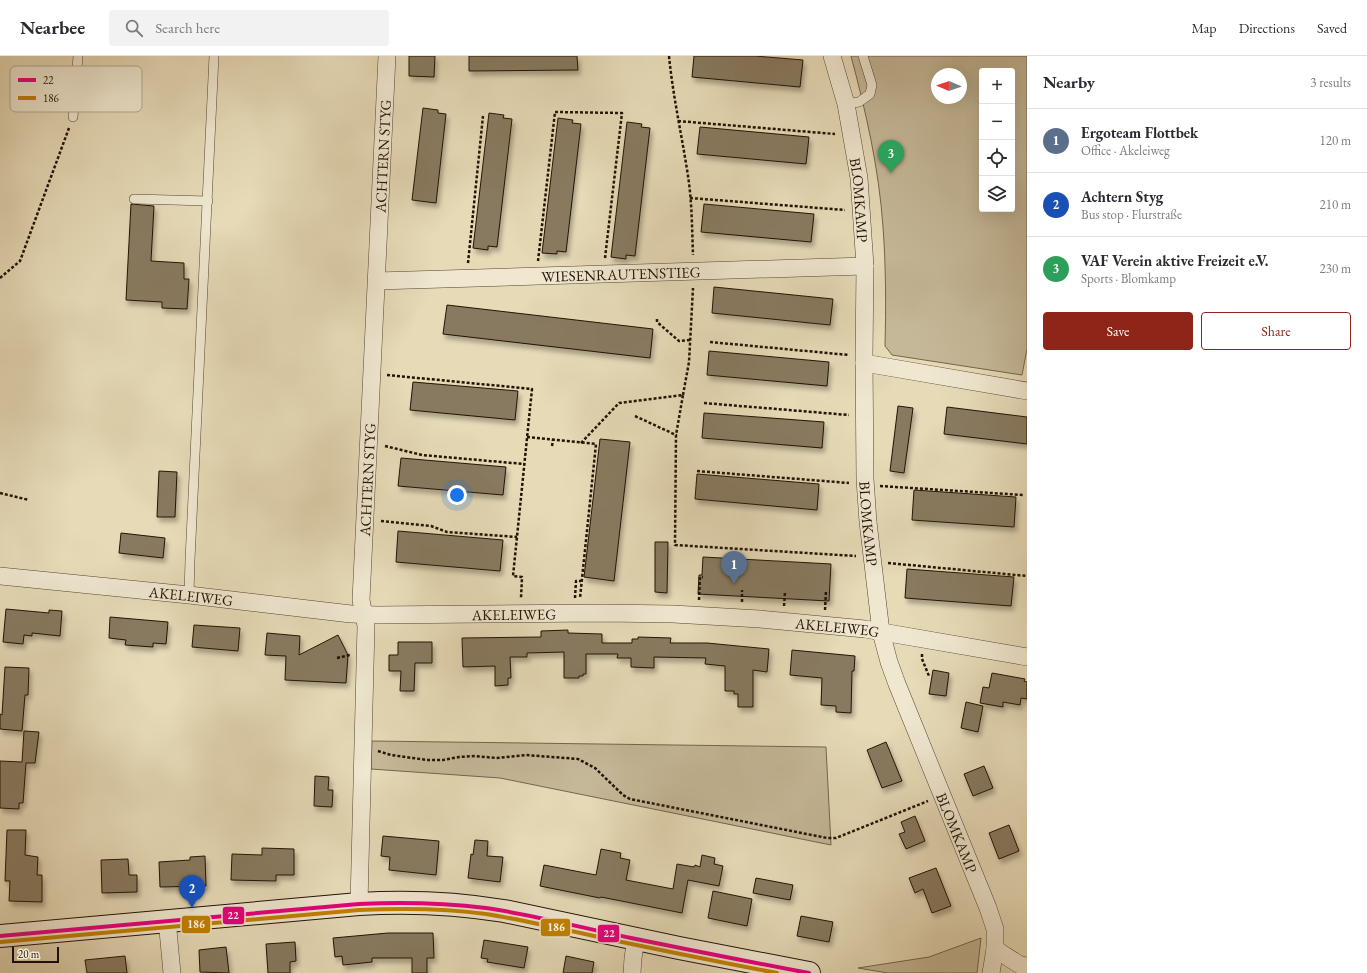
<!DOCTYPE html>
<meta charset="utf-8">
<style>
:root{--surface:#fff;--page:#f2f2f3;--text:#2b2b33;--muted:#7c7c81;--line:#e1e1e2;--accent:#8f2418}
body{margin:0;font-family:"EB Garamond",serif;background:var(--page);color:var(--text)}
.controls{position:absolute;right:12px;top:12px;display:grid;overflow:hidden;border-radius:4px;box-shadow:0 4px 16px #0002}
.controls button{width:36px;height:36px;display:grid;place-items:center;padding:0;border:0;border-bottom:1px solid var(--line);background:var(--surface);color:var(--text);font:20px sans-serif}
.compass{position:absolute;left:931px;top:12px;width:36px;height:36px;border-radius:50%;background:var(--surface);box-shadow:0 4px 16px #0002;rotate:272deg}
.scale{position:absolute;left:12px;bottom:10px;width:47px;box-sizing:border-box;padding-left:4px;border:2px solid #231203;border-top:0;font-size:11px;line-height:14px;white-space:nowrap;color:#231203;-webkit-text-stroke:3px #efe7d0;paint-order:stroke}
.you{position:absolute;left:457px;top:439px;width:14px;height:14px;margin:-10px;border:3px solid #fff;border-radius:50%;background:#1a73e8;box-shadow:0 0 0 6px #1a73e833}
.badge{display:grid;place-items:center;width:26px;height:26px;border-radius:50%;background:var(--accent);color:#fff;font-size:13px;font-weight:700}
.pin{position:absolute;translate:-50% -33px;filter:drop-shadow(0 1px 2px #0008)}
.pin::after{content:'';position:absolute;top:21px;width:14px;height:12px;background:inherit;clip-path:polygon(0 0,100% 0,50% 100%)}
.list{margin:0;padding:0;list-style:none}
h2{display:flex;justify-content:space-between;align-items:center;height:52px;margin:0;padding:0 16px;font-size:17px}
h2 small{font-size:13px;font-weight:400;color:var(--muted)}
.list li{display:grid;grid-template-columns:26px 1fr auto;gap:12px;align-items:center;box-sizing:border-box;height:64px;padding:0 16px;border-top:1px solid var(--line)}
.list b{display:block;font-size:15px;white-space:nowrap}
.list p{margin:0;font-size:13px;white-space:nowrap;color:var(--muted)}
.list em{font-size:13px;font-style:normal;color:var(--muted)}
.actions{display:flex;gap:8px;padding:12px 16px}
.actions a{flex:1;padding:9px 0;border:1px solid var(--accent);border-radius:4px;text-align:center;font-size:14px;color:var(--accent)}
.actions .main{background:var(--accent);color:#fff}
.icon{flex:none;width:22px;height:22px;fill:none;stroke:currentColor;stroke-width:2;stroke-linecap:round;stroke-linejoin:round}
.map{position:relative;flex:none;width:1027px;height:917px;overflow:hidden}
header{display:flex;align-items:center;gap:24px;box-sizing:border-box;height:56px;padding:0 20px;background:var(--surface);border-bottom:1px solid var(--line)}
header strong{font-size:19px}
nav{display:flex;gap:22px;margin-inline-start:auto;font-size:14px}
.search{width:280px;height:36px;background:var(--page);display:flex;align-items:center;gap:10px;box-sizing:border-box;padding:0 14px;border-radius:4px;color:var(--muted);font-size:15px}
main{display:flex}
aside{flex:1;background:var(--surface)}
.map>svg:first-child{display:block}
</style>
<header>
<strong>Nearbee</strong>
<div class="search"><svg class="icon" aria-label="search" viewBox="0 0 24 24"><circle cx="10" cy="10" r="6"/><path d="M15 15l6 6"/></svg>Search here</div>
<nav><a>Map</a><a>Directions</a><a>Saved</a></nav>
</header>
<main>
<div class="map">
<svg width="1027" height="917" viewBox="0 0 1027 917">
<defs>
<filter id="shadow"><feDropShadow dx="2.5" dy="4.5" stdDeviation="2" flood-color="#0004"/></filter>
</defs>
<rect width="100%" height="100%" fill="#e6dab7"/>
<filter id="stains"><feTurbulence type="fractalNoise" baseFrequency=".005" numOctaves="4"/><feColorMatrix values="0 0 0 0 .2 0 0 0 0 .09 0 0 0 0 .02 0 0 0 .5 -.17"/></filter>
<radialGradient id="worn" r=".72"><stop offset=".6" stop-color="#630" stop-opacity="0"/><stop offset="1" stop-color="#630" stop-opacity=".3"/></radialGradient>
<g fill="#c5b898" stroke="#74654e" fill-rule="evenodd">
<path d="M851,0H1027V293L1022,319L892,299L885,290C886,251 886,211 883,171C879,113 866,56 851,0ZM982,15H1012V153H982ZM937,18H961V42H937Z"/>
<path d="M372,685L826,691L831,789L500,722L371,713Z"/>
<path d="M981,882L977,917H888L858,912L929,901Z"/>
</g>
<g fill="#887a61" stroke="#231203" filter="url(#shadow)">
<path d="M409,0H435L434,21L409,20Z"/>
<path d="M469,0H577L578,14L469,15Z"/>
<path d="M694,0H755L803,4L800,31L692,21Z"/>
<path d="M423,52L438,54V57L446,58L436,147L412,144Z"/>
<path d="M489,57L504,59L503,62L512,63L497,191L488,190V194L473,192Z"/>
<path d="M558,62L573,64L572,67L581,68L566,196L557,195V198L542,197Z"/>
<path d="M627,66L642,68L641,71L650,72L635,200L626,199V203L611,201Z"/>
<path d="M700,71L809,81L806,108L697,98Z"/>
<path d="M131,148L154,150L151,205L184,207V223H189L187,253L162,252V246L126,244Z"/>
<path d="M704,148L814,158L811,186L701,176Z"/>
<path d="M714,231L833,243L830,269L712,257Z"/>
<path d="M447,249L653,273L650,302L443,278Z"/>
<path d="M709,295L829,306L827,330L707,319Z"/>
<path d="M413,326L518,335L515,364L410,354Z"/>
<path d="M898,350L913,352L904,417L890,415Z"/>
<path d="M947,351L1027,361V388L944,378Z"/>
<path d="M704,357L824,366L822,392L702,382Z"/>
<path d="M600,383L630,386L614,525L584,521Z"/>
<path d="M401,402L506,411L503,439L398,430Z"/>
<path d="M159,415L177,416L175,461H157Z"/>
<path d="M697,418L819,428L817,454L695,443Z"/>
<path d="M914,434L1016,441L1014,471L912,464Z"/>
<path d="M398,475L503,484L500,515L396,506Z"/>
<path d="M121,477L165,482L163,502L119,497Z"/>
<path d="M655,486H668L667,537L655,536Z"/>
<path d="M703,501L831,508L829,545L698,538L699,519H702Z"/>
<path d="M907,513L1014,521L1011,550L905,542Z"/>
<path d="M6,553L49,557V554L62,555L60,580L32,577V580L24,579L23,588L3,586Z"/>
<path d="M110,561L168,566L166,588L153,587V591L125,589L126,584L109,582Z"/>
<path d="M194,569L240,572L238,595L192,591Z"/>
<path d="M568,574V577L602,578V587H632V583H638V581L671,582L670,587H707L769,593L767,616L753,614V651H738V638H734V635H725V610L705,608L706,602L654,601V612L631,611V602H617L618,598H586V618H583V620H579V622H564V596L527,597V601H510L511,622H508V629L495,630V610L463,611L462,582L541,581V575Z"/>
<path d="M267,577L300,580L299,599L338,579L348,599L346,627L285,624L286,600L265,599Z"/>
<path d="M398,586H432V607H415L414,635H400L401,615H389V599H398Z"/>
<path d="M792,594L855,600L854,615H852L851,657L836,656V650L821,649L822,622L790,619Z"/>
<path d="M5,611L29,612L28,639H25L22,675L0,673V658L2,659Z"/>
<path d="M933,614L949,617L946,640L929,638Z"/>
<path d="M992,617L1025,623L1024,625L1027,626V643L1021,642L1020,649L1003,646V651L980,647L983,631L989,632Z"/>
<path d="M966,646L983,650L978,676L961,672Z"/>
<path d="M24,675L39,676L35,707H26L23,747H19V753L0,752V705L22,706Z"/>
<path d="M886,686L902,725L882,732L867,694Z"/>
<path d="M984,710L993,732L973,740L964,718Z"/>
<path d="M315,720L329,721L328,734H333L332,751L314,750Z"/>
<path d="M915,760L925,785L906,793L899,778L905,776L901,766Z"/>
<path d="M1009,769L1019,795L999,803L989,777Z"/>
<path d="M7,774H26L25,799L38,801L37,819H42V846L9,845L10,825H5Z"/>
<path d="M383,780L439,785L436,819L389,814L390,801L381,800Z"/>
<path d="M475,784L488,785L487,800L503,801L500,826L468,822L471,798L473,799Z"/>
<path d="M262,792L294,793V819H276V825L231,824L232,798L262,799Z"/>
<path d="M601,793L621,797L620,802L630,804L626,824L673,833L677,808L694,811L695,809L700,811L702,799L715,802L714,808L723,810L719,830L688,824L682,857L601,841L600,842L540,830L544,809L596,819Z"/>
<path d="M205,800L206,830L160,831L159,806L190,804V801Z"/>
<path d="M128,803L129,819H137V836L102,837L101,804Z"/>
<path d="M936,812L951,850L932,857L923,833L915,837L909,822Z"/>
<path d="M756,822L793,829L790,844L753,837Z"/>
<path d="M713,835L752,843L747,870L708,862Z"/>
<path d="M801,860L833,866L829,886L797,880Z"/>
<path d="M388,877H433L434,902H427V917H412V902H372V906L343,909L342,900L335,901L333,882Z"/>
<path d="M484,884L528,891L524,912L487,906L488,903L481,902Z"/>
<path d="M295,886L296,905L290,906V917H268L266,888Z"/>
<path d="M226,891L229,917L200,916L199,894Z"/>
<path d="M125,900L127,917H87L85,904Z"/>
<path d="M566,900L594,906L592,917H563Z"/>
</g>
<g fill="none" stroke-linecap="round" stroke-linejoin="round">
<g stroke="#544430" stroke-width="10">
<g id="lane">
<path d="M846,48L859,46L870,38L872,29L863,0"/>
<path d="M73,61L78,0"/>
<path d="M134,143L208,145"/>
<path d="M189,539L190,504L214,0"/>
</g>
</g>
<g stroke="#544430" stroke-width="18">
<g id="street">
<path id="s1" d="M832,0L846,48L859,122L865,210L864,301L865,423L868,466L881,576L889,606L897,628L988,852L995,873V893L991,917"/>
<path id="s2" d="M377,225L865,210"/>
<path d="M864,307L1027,335"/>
<path id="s3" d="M0,520L189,539L351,558L377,559L605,557L673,558L760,563L865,573L1027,601"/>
<path id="s4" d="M359,848L366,570L361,544L387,0"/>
<path d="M167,864L172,917"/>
<path d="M995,893L1020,909L1027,910"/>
<path d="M632,917L633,902L636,883"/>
</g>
</g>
<g stroke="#231203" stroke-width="24">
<path id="secondary" d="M0,880L359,848C408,845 455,847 504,855L679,892L809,917"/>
</g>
<g stroke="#231203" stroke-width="2.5" stroke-dasharray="3 2" stroke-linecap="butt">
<path d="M669,0C673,41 682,80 688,120C692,146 692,173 693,199"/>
<path d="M678,65L835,78"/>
<path d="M690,142L845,154"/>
<path d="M538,205L555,56L622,57L605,202"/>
<path d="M468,207L483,60"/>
<path d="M0,222L20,205L69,72"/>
<path d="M657,263V266L679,285L690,284"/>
<path d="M710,286L849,299"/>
<path d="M387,319L532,333L513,520L522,521L521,542"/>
<path d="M683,339L689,306L693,232"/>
<path d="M704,347L849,359"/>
<path d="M635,360L676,379L675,489L856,500"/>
<path d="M527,381L596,388L580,542"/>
<path d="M581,387L619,347L683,339L676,379"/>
<path d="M385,390L422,399L524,408"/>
<path d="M552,390L553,384"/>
<path d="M697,415L849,427"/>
<path d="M880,430L1023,439"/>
<path d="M0,437L29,444"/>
<path d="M381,465L431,470L447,476L517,481"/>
<path d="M888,507L1027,520"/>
<path d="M575,542L576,525H581"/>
<path d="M699,544L700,521H703"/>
<path d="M742,546V534"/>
<path d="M784,550L785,536"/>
<path d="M825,554L826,535"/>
<path d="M922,598V603L929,620"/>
<path d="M337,602L350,599"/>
<path d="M378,695L391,699L427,704H443L459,701L475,700L496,702L526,699L578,703L595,712L623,739L630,743L827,782H836L928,745"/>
</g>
<use href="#lane" stroke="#efe7d0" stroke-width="9"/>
<use href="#street" stroke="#efe7d0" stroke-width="17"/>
<use href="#secondary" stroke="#efe7d0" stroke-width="22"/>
<g stroke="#efe7d0" stroke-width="7">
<path id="bus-1" d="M0,880L359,848C401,846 444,847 486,852C534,859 583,872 631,882C690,894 750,906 809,917"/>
</g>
<g stroke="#efe7d0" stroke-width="7">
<path id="bus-2" d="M1,886L359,854C402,852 444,852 486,858C530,865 574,876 617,885C670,896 724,907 777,917"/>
</g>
<use href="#bus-1" stroke="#e5007d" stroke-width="4"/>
<use href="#bus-2" stroke="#c28101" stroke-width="4"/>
</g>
<g text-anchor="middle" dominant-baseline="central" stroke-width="3" stroke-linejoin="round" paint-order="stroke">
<g font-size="15" fill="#231203" stroke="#efe7d0">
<text stroke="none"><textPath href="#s4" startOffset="749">ACHTERN STYG</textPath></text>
<text stroke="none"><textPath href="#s1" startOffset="147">BLOMKAMP</textPath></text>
<text stroke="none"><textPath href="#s2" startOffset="244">WIESENRAUTENSTIEG</textPath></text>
<text stroke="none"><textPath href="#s4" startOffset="425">ACHTERN STYG</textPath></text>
<text stroke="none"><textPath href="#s1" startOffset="471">BLOMKAMP</textPath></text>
<text stroke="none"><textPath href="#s3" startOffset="192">AKELEIWEG</textPath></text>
<text stroke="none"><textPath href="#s3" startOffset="516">AKELEIWEG</textPath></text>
<text stroke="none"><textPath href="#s3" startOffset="840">AKELEIWEG</textPath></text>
<text stroke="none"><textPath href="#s1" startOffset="795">BLOMKAMP</textPath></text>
</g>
</g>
<rect x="10" y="10" width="132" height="46" rx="6" fill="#efe7d0" stroke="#b2a792" stroke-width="1"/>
<rect x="18" y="22" width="18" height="4" fill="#e5007d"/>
<rect x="18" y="40" width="18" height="4" fill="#c28101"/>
<g font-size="11" fill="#231203">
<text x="43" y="28">22</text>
<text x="43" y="46">186</text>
</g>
<g stroke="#efe7d0" stroke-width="1.5">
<rect x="222" y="850" width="23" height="19" rx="4" fill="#e5007d"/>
<rect x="181" y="859" width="30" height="19" rx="4" fill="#c28101"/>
<rect x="540" y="862" width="31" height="19" rx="4" fill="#c28101"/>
<rect x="597" y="868" width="23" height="19" rx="4" fill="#e5007d"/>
</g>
<g font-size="11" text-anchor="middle" font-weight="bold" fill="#fff">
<text x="233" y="863">22</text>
<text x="196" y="872">186</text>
<text x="556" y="875">186</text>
<text x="609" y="881">22</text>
</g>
<rect width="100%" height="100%" filter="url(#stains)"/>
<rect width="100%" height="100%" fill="url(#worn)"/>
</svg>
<div class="controls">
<button>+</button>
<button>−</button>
<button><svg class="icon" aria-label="locate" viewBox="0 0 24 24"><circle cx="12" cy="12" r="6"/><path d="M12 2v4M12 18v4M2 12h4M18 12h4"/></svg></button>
<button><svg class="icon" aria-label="layers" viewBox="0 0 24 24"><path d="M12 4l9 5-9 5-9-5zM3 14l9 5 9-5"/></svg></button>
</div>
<svg class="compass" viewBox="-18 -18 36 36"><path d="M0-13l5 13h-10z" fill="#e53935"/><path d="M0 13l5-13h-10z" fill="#7c7c81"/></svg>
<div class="scale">20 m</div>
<div class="you"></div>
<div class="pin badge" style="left:734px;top:528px;background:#5c6f8a">1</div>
<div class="pin badge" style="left:192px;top:852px;background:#1a4fb4">2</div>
<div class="pin badge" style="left:891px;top:117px;background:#2e9e5b">3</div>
</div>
<aside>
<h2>Nearby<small>3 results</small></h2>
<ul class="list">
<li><span class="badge" style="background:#5c6f8a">1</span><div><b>Ergoteam Flottbek</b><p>Office · Akeleiweg</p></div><em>120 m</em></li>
<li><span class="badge" style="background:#1a4fb4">2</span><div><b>Achtern Styg</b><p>Bus stop · Flurstraße</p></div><em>210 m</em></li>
<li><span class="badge" style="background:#2e9e5b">3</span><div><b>VAF Verein aktive Freizeit e.V.</b><p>Sports · Blomkamp</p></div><em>230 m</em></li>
</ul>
<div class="actions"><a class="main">Save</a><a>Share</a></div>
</aside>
</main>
